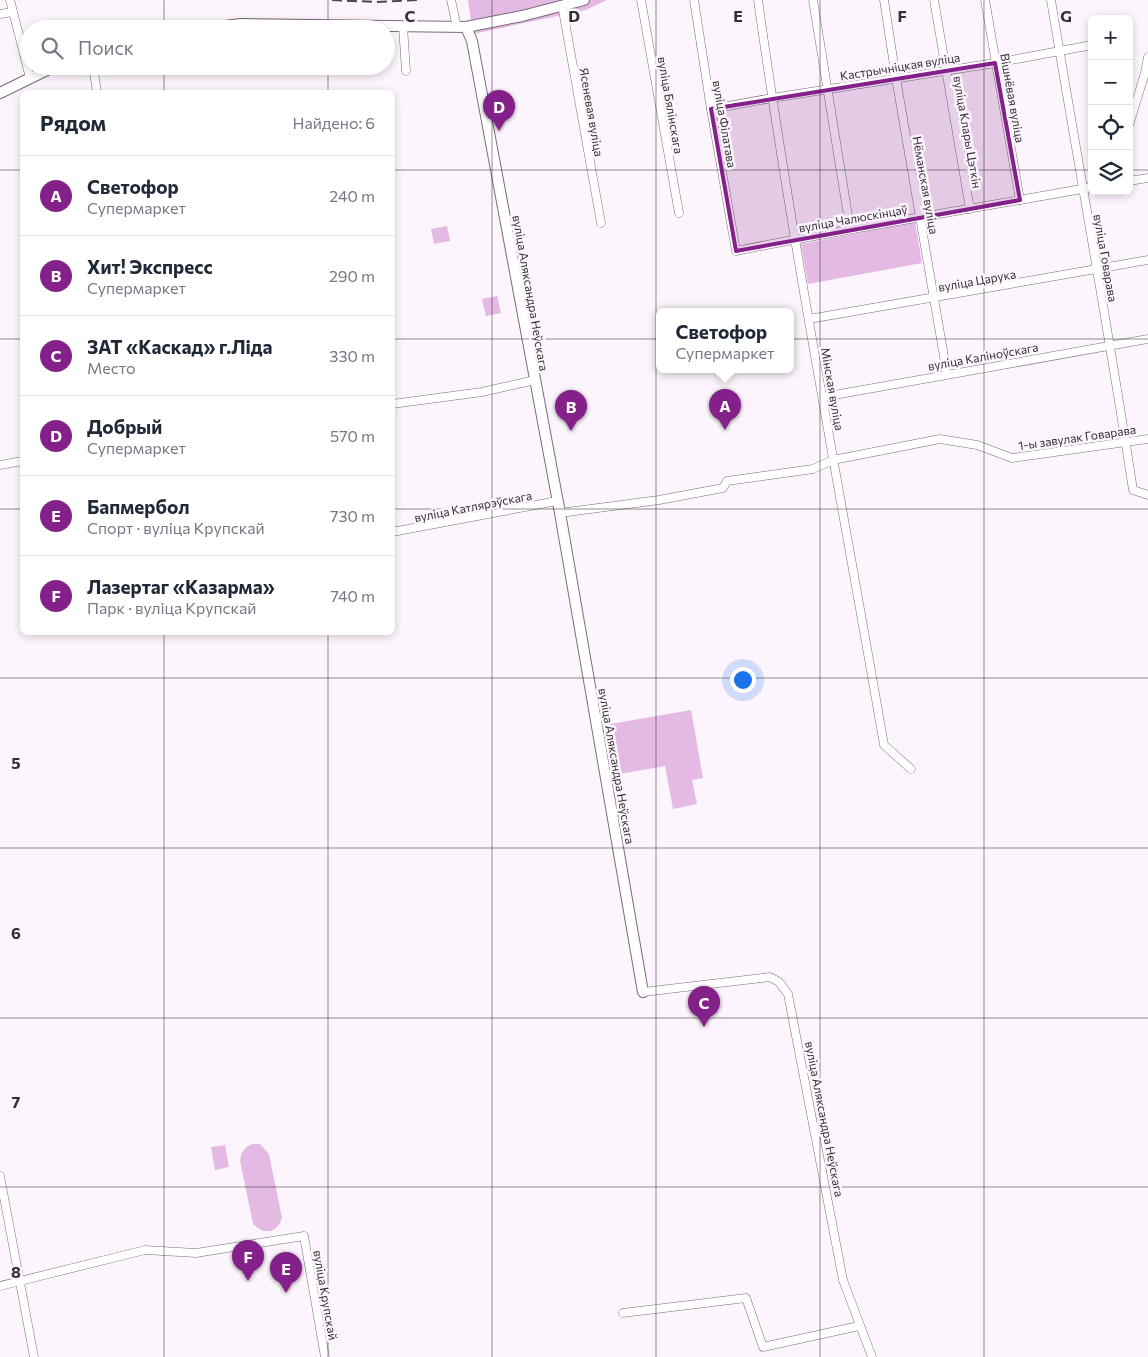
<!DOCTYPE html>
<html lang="ru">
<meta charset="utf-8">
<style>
:root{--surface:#fff;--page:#f2f2f3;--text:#1f2937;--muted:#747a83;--line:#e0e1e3;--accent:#842089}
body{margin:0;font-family:Commissioner,sans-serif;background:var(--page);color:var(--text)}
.controls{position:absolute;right:15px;top:15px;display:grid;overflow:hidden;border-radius:8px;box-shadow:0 2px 8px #0003}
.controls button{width:45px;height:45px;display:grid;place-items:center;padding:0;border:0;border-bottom:1px solid var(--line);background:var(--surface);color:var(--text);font:25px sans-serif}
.you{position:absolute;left:742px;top:679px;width:18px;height:18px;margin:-12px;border:4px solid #fff;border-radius:50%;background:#1a73e8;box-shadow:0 0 0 8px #1a73e833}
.badge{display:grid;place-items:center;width:32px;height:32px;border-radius:50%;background:var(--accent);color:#fff;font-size:16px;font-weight:700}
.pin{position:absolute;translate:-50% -41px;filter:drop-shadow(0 1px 2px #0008)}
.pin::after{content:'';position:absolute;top:26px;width:18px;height:15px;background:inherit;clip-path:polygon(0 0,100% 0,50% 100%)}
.popup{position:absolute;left:656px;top:308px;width:138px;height:65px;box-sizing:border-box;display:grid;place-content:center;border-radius:8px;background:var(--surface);filter:drop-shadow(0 1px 4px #0005);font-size:16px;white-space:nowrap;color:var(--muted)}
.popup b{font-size:19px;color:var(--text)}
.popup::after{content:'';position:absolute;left:50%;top:100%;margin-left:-10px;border:10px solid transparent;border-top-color:var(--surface)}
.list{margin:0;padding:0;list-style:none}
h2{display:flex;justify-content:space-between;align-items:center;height:65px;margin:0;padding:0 20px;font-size:21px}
h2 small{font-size:16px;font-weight:400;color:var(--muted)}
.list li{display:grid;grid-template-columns:32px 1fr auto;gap:15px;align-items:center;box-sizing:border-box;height:80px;padding:0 20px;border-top:1px solid var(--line)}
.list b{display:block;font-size:19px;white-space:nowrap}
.list p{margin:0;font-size:16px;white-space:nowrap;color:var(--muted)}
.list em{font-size:16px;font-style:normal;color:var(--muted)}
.icon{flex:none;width:28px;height:28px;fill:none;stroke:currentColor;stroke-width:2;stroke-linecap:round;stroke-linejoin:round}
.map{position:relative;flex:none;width:1148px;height:1357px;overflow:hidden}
.search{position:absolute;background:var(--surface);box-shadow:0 2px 8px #0003;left:20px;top:20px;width:375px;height:55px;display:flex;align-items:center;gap:12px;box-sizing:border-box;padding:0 18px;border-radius:28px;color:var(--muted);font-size:19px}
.panel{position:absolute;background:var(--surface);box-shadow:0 2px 8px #0003;left:20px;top:90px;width:375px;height:545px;border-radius:8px}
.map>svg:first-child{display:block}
</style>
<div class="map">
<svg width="1148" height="1357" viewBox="0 0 1148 1357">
<rect width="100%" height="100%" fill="#fdf5fd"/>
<g fill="#e4bae4">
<path d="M468,0H607L586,10L473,34Z"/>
<path d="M915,222L922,263L808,284L801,244Z"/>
<path d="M447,226L450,241L434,244L431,229Z"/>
<path d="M497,296L501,313L486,316L482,299Z"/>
<path d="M691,710L703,778L692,780L697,804L673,809L665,766L614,775L605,725Z"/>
<path d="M252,1144H260L269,1154L282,1218C276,1234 264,1235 253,1224L240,1161C241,1152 244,1148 252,1144Z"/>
<path d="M225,1145L229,1167L215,1170L211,1147Z"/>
</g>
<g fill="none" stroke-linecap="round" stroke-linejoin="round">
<g stroke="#7b6a7b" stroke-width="9">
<g id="street">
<path d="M10,0L30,78"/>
<path d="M451,0L457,27"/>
<path d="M641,0L679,213"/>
<path d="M694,0L711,109L736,251C854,227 973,209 1092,187"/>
<path d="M758,0C793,250 841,497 884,745L911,769"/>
<path d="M813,0L850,228"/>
<path d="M884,0L896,78L947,374"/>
<path d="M934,0L970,209"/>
<path d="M985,0L1020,200"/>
<path d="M1051,0C1078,163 1108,326 1133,490L1148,495"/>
<path d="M562,5L601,223"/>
<path d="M0,14L12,12"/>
<path d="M403,26L406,71"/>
<path d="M93,66L97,92"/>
<path d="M711,109L772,98L995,63L1092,45"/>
<path d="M1129,125L1145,73L1148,57"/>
<path d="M1129,181L1148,178"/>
<path d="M809,319L1148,260"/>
<path d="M823,397L1148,339"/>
<path d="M392,404L482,392L535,380"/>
<path d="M0,465L22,461"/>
<path d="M560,513L659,500L723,488L727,481L813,469L833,460L940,439L977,445L1012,458L1148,439"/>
<path d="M392,532L557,501"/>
<path d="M643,992L770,977L779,982L788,994L843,1280L872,1357"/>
<path d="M0,1176L34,1357"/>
<path d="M0,1286L145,1250L196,1253L304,1236L325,1357"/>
<path d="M623,1313L746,1298L763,1347L859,1326"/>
</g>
</g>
<g stroke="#7b6a7b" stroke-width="12">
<g id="secondary">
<path d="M466,27L472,41L560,513L643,992"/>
<path d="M199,29L241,24L466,27L522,16L584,0"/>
<path d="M0,93L55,66"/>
</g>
</g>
<use href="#street" stroke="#fff" stroke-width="8"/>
<use href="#secondary" stroke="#fff" stroke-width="10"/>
<path stroke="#4e464d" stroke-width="2" stroke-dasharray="10 5" stroke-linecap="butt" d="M332,0L376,2L419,0"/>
</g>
<path fill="#842089" fill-opacity="0.2" stroke="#842089" stroke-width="4" stroke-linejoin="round" d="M995,63L1020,200L736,251L711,109Z"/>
<path fill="none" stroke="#372f36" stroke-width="1" stroke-opacity="0.55" d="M164,0V29M328,0V29M492,0V1357M656,0V1357M820,0V1357M984,0V1357M164,66V92M328,66V92M0,170H22M392,170H1092M1129,170H1148M0,339H22M392,339H1148M0,509H22M392,509H1148M164,632V1357M328,632V1357M0,678H1148M0,848H1148M0,1018H1148M0,1187H1148"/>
<g text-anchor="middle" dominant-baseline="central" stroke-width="5" stroke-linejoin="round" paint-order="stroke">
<g font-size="12" fill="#372f36" stroke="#fdf5fd">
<text transform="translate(900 66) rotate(-9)">Кастрычніцкая вуліца</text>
<text transform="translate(1013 98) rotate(80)">Вішнёвая вуліца</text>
<text transform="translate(671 105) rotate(80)">вуліца Бялінскага</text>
<text transform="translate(592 112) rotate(80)">Ясеневая вуліца</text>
<text transform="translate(725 124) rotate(80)">вуліца Філатава</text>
<text transform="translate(968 132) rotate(80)">вуліца Клары Цэткін</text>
<text transform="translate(926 185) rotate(80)">Нёманская вуліца</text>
<text transform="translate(853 218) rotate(-10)">вуліца Чалюскінцаў</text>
<text transform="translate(1106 258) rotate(80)">вуліца Говарава</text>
<text transform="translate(977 280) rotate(-10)">вуліца Царука</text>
<text transform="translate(531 293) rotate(80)">вуліца Аляксандра Неўскага</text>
<text transform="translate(983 356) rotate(-10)">вуліца Каліноўскага</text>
<text transform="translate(833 389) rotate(80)">Мінская вуліца</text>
<text transform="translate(1077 437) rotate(-8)">1-ы завулак Говарава</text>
<text transform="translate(473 506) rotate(-11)">вуліца Катлярэўскага</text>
<text transform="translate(617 766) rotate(80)">вуліца Аляксандра Неўскага</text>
<text transform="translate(825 1119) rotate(79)">вуліца Аляксандра Неўскага</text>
<text transform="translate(326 1295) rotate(80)">вуліца Крупскай</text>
</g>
</g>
<g font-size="16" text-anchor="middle" font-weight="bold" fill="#372f36" stroke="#fdf5fd" stroke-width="5" stroke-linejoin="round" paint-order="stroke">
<text x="410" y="22">C</text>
<text x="574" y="22">D</text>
<text x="738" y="22">E</text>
<text x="902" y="22">F</text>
<text x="1066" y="22">G</text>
<text x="16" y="769">5</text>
<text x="16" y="939">6</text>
<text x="16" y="1108">7</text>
<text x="16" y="1278">8</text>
</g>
</svg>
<div class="controls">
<button>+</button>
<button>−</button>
<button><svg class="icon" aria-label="locate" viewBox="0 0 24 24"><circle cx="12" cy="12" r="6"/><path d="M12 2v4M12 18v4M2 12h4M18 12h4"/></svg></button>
<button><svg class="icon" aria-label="layers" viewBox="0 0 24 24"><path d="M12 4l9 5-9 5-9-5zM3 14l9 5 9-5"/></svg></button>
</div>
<div class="you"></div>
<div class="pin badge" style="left:725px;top:430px">A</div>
<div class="popup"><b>Светофор</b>Супермаркет</div>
<div class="pin badge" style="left:571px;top:431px">B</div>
<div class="pin badge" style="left:704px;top:1027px">C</div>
<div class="pin badge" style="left:499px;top:131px">D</div>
<div class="pin badge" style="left:286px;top:1293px">E</div>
<div class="pin badge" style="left:248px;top:1281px">F</div>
<div class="search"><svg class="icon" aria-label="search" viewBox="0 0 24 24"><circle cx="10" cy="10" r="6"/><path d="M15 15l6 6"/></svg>Поиск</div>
<section class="panel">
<h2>Рядом<small>Найдено: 6</small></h2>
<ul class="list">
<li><span class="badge">A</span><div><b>Светофор</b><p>Супермаркет</p></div><em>240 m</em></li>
<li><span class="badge">B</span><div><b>Хит! Экспресс</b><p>Супермаркет</p></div><em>290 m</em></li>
<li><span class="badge">C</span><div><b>ЗАТ «Каскад» г.Ліда</b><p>Место</p></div><em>330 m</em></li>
<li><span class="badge">D</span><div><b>Добрый</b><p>Супермаркет</p></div><em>570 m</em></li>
<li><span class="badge">E</span><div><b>Бапмербол</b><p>Спорт · вуліца Крупскай</p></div><em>730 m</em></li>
<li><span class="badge">F</span><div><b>Лазертаг «Казарма»</b><p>Парк · вуліца Крупскай</p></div><em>740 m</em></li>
</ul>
</section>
</div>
